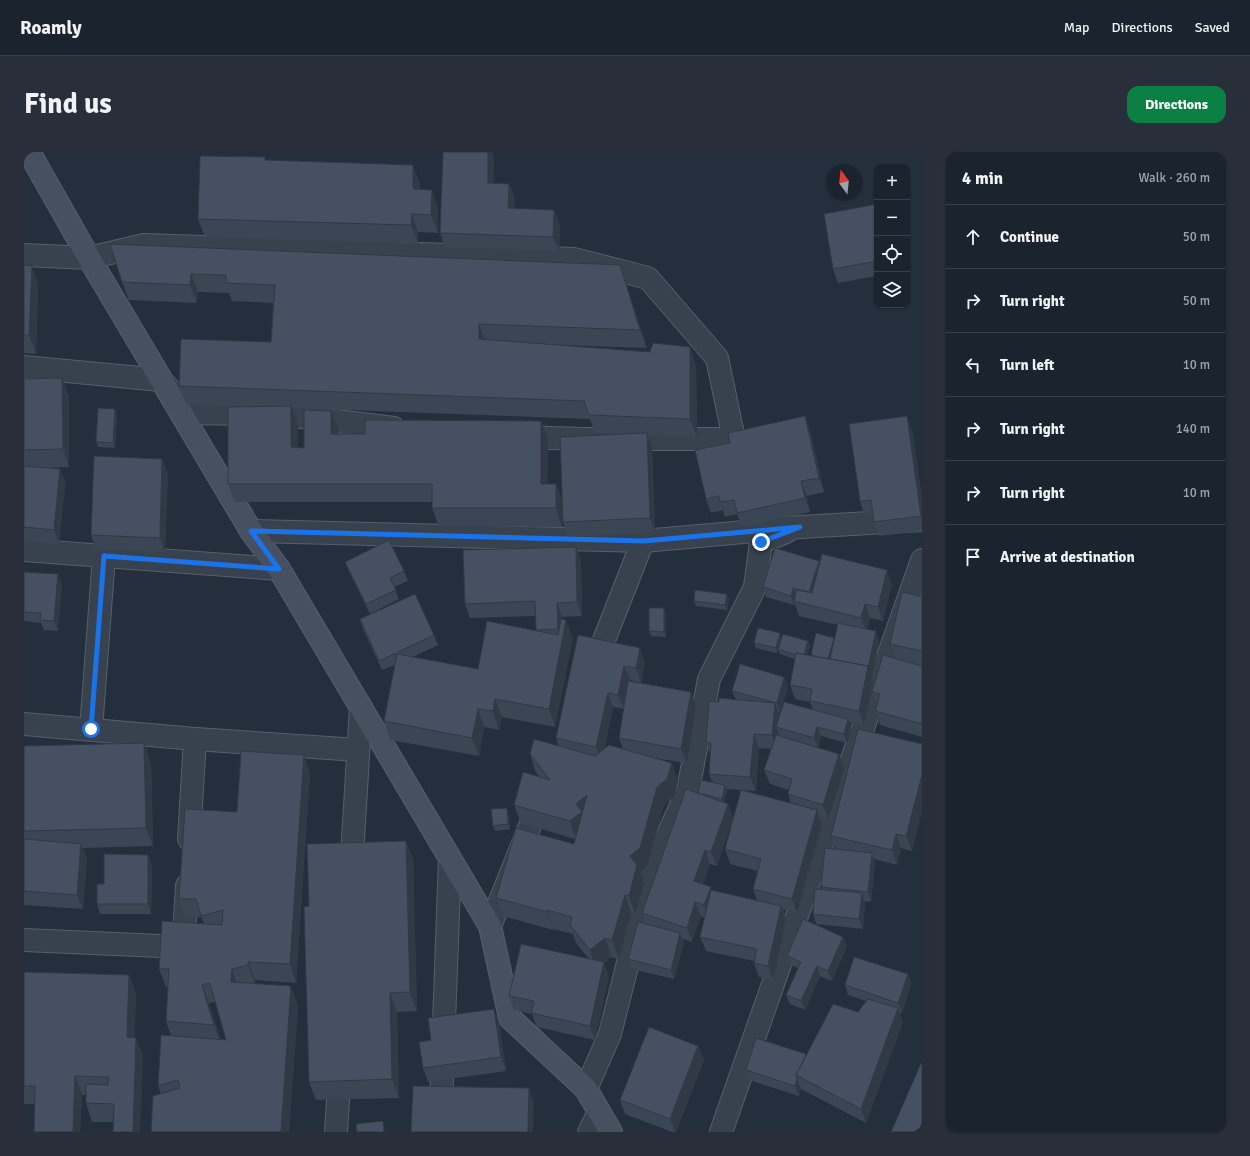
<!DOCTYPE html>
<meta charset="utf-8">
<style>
:root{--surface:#1b232e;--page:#282f3a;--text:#f1f3f6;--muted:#a0a4aa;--line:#39404a;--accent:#0b8043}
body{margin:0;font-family:Signika,sans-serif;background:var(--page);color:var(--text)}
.controls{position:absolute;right:12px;top:12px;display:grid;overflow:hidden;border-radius:8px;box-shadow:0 1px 3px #0004}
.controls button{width:36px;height:36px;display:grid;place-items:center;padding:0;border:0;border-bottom:1px solid var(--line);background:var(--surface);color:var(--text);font:20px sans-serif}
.compass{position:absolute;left:802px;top:12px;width:36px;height:36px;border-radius:50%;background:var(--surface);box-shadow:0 1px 3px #0004;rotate:345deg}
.stop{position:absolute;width:12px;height:12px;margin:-9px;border:3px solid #1a73e8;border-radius:50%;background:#fff}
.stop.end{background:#1a73e8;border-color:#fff;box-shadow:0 1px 4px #0008}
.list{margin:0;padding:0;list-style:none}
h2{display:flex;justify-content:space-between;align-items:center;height:52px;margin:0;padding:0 16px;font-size:17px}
h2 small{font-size:13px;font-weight:400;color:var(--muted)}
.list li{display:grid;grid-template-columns:26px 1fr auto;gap:12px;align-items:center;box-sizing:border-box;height:64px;padding:0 16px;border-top:1px solid var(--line)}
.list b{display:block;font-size:15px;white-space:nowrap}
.list em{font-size:13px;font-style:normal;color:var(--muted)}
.icon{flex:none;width:22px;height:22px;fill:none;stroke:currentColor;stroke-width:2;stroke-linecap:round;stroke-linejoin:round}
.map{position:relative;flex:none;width:898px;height:980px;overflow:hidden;border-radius:12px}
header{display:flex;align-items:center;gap:24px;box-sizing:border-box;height:56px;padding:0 20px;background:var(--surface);border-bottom:1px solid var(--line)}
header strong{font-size:19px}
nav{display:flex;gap:22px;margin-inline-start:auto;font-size:14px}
.intro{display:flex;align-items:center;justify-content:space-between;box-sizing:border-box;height:96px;padding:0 24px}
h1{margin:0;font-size:28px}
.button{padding:10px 18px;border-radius:12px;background:var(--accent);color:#fff;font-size:14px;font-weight:700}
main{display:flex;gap:24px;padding:0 24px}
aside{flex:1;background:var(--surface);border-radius:12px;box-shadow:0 1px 3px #0004}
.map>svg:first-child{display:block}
</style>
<header>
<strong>Roamly</strong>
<nav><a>Map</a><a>Directions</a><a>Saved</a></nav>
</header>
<div class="intro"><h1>Find us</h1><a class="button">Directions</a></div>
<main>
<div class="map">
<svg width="898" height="980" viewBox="0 0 898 980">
<rect width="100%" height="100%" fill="#242f3e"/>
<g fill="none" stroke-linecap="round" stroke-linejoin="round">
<g stroke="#565f6c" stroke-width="24">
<g id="street">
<path d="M0,103L65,106L120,93L550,107L624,126L693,206L710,287H559L494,285"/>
<path d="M0,215L137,228L167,261L262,263L370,276"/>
<path d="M227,379L619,389L776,375L898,368"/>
<path d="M0,398L80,404"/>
<path d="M569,516L619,389"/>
<path d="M0,572L171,587L165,687"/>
<path d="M67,577L80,404L255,417"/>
<path d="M171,587L334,598"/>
<path d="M327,721L337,555"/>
<path d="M466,774L517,646"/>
<path d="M0,788L159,795"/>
<path d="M159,801L163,734"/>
<path d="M562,937L586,882L626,723L664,638L685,527L731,435L737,390L762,380"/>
<path d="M312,980L316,917"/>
<path d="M416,980L426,707"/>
<path d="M565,980L575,960"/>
<path d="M697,980L898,408"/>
</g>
</g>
<g stroke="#565f6c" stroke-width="24">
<path id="secondary" d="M5,0L65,106L227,379L255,417L466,774L486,866L562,937L587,980"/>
</g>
<use href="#street" stroke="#38414e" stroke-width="22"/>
<use href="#secondary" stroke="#465061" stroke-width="22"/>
</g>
<g fill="#3b4654" fill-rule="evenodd">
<path d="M470,5L469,31L485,32L491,46L490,56L536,72L535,99L421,95L416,81Z"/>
<path d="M242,8L396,31V37L414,56V81L394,80V91L181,85L174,67Z"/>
<path d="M853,52V124L814,131L809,117Z"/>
<path d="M86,92L596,113L602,131L623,196L535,193L672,213L673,285L624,283L628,296L631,381L544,384L539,370V361L538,375L415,374L408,356V350H211L204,332L230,255L162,252L155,234L247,190L249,151L208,149L205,141L174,140L173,151L105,148L98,130ZM267,256L566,267L571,281L596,282L538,349L532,332H523L524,287L517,269L341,282H314V277L280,296H273L274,273Z"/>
<path d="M0,113L14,132L12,202L0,201Z"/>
<path d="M0,227L45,244V315L22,316L36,317L41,331L35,392L0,389Z"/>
<path d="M91,257L93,262L91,296L74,295L72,290Z"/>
<path d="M786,278L800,340L783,344L786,360L718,375L713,362L701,365L699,358L687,361L682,347Z"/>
<path d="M888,278L898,347V379L855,384L850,370L849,363L841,364L836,349Z"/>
<path d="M144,321L141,400L72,397L67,383Z"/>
<path d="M557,409L558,464L538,465V467L549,486L531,575L478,565L475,578L460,575L455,604L366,588L360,569L371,513L358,518L339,477L336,467L410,483L414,493L389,505L454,517L512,479V464L446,466L441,452Z"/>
<path d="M795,409L796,412L868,432L859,469L846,466L843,477L855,489L848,525L849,529L840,573L825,570L827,577L823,591L797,584L794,595L777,591L815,602L820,617L804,667L795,664L798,673L773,761L759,757L762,768L749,828L735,825L730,811V809L682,799L676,785L681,766L677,764L668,790L659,787L660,791L650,827L608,817L604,807L622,772L618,761L674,641L688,630L685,622L686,602L682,590L695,550L712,548L708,539L760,525L764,535L756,561L754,560L756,564L789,558L786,550L771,547L766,533L771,507L756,502L754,498L753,501L732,496L730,491L758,486L784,489L786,494L783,503H787L811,488L814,473L775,464L771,452L770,453L742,445L739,435ZM735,596L747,597L740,618L746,632L765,638L764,642L767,652L718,638L732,639ZM702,637L717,638L701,697L706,712L734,719L729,737L733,748L688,739L687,735L679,732L686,712L693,714L709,666L704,652L700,650L703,638Z"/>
<path d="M321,410L380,419L384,429L370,435L375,447L346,462L325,420Z"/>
<path d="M0,420L38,432L34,479L20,478L17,471L0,469Z"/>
<path d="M898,445V585L856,573L851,559L853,553L848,540L872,507L866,492Z"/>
<path d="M705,447L703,458L672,454L670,449Z"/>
<path d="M640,456L642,461V485L627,484L625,479Z"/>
<path d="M554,483L621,510L617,531L606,528L605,529L667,540L672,554L663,611L629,606L654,629L650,645L640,653L623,715L616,720L620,732L611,762L607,761L595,807L587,805L580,811L585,824L571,888L513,875L508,862L490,858L485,844L565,807L552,791L549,782L529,777V778L479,764L472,746L550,692L551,687L497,671L490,653L516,625L512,621L506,602L535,594L532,586ZM589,555L600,557L595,586L599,597L580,598Z"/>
<path d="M898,592V658L888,699L877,696L873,713L850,707L851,711L847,750L841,749V751L839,777L792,772L789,762L797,737V735L812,697L807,684Z"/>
<path d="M0,594L127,610L129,694L59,696L63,706L59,757L0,753Z"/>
<path d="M280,603L286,622L272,831L231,828V831L227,832L274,853L265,980L137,942L134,934L147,884L142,869L144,835H142L135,817L180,772L177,765H161L155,747L213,660ZM191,850L202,888L196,887L185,851Z"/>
<path d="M484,661L486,677L471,679L469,674Z"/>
<path d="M382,689L389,707L393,859L373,860L375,946L292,948L285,930V754Z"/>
<path d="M128,713L127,762H76L73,752L80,732Z"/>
<path d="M819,785L823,794L808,829L796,824L781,858L766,852L762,843L774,816L767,813L763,804Z"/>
<path d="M0,820L105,823L112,841L110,886L119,904L90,970H68L62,951V943H58L56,980H10L11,952H0Z"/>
<path d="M884,822L887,832L878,861L875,860L879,870L842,971L777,937L775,944L725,928L722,918L782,903L834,860L842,849L824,843L821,833Z"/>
<path d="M475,871L482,919L404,930L399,916L407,888Z"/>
<path d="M674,894L680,908L652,980H648L601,962L596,948Z"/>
</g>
<g fill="#303945">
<path d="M464,0H468L470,5L469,45L464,31Z"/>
<path d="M389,13L396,31L395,55L389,37Z"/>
<path d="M485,32L491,46L490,70L484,56Z"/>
<path d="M408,38L414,56V81L407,63Z"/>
<path d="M530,58L536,72L535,99L529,85Z"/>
<path d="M388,62L394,80V91L387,73Z"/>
<path d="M596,113L602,131L623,196L616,178Z"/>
<path d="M8,114L14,132L12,202L5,183Z"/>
<path d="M167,122L174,140L173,151L166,133Z"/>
<path d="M455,172L461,191L455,187Z"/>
<path d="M666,195L672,213L673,285L666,267Z"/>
<path d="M38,226L45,244V315L39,297Z"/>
<path d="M267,254L274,273L273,314L267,295Z"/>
<path d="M91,257L93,262L91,296L89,291Z"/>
<path d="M307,259L314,277V300L307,282Z"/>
<path d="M781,264L786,278L800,340L795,326Z"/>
<path d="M883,264L888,278L898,347V366L897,364Z"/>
<path d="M517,269L524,287L523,350L517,332Z"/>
<path d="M623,281L628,296L631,381L626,366Z"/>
<path d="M138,307L144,321L141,400L136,386Z"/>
<path d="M36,317L41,331L35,392L30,378Z"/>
<path d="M777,329L783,344L786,360L781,346Z"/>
<path d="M532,332L539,350L538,375L532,356Z"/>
<path d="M552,395L557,409L558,464L553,450Z"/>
<path d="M795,409L798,419L789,450L785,440Z"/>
<path d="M863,418L868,432L859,469L854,455Z"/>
<path d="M34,422L38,432L34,479L30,469Z"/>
<path d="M769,436L773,446L770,449L771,452L770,453L767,444Z"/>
<path d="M703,442L705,447L703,458L701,453Z"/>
<path d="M533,451L538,465L539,485L542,468L549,486L531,575L525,557L538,489L534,477Z"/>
<path d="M841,452L846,466L843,480L837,466Z"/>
<path d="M640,456L642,461V485L640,480Z"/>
<path d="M852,479L855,489L848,525L849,529L840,573L835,559L844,514Z"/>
<path d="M756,481L758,486L753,501L752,496Z"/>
<path d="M810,486L812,491L807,509L803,511Z"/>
<path d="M784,489L786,494L781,510L779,505Z"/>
<path d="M616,496L621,510L617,531L612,516Z"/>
<path d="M600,514L606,528L600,557L594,543Z"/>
<path d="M760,525L764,535L756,561L753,551Z"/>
<path d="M667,540L672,554L663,611L657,597Z"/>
<path d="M584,541L589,555L577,609L572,595Z"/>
<path d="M471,547L478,565L475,578L469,559Z"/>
<path d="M751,551L756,565L752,575L755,581L753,597L748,583Z"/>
<path d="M454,557L460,575L455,604L448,586Z"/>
<path d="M824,567L827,577L823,591L820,582Z"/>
<path d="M793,575L797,584L794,595L790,586Z"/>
<path d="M730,582L735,596L732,639L726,625Z"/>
<path d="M120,591L127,610L129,694L122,676Z"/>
<path d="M815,602L820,617L804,667L799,653Z"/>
<path d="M280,603L286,622L272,831L266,812Z"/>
<path d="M648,611L654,629L650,645L640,653L623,715L616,720L620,732L611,762L605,744L606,704L633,635Z"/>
<path d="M898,623V658L888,699L882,684Z"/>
<path d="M701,633L703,638L700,652L698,647Z"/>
<path d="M563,643L552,687L546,669L552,652Z"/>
<path d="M704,652L709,666L693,714L687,700Z"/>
<path d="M483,656L484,661L486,677L484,672Z"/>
<path d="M793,658L798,673L773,761L768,747Z"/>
<path d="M872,682L877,696L873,713L868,698Z"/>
<path d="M382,689L389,707L393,859L386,840Z"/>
<path d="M57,692L63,706L59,757L53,743Z"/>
<path d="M681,698L686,712L675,743L670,729Z"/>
<path d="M848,701L851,711L847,750L844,740Z"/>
<path d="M124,703L128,713L127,762L124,752Z"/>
<path d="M687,735L692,749L685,767L680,753Z"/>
<path d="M838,741L841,751L839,777L835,767Z"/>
<path d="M601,743L607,761L595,807L588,788Z"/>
<path d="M671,750L677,764L668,790L663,776Z"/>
<path d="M757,754L762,768L749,828L744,814Z"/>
<path d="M523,758L529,777V778L523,760Z"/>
<path d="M656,781L660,791L650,827L647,818Z"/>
<path d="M819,785L823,794L808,829L804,819Z"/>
<path d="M581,786L587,805L580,811L585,824L571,888L566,874L572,817L566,798Z"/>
<path d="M224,810L231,828V831L224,813Z"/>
<path d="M793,814L796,824L781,858L777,849Z"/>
<path d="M208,817L214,836L207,830Z"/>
<path d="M884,822L887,832L878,861L874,851Z"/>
<path d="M105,823L112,841L110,904L103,885Z"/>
<path d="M178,833L185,851L197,891L190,873Z"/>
<path d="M267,834L274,853L265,980H257Z"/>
<path d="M366,841L373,860L375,946L368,927Z"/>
<path d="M874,856L879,870L842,971L837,957Z"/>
<path d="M470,857L475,871L482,919L477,905Z"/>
<path d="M112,886L119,904L116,980H109Z"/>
<path d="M674,894L680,908L652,980H651L646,967Z"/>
<path d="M51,924L58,943L56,980H49Z"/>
<path d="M773,927L777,937L775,944L771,934Z"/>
<path d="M505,936L510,950L509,980H504Z"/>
<path d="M359,969L360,974L361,980H360Z"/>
</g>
<g fill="#455162" stroke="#303945">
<path d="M419,0H464V31L485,32L484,56L530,58L529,85L416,81Z"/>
<path d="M176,4L241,5V8L389,13V37L408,38L407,63L388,62L387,73L174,67Z"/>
<path d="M853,52V109L809,117L800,62Z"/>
<path d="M86,92L596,113L616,178L455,172V187L626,200L629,191L666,195V267L565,263L560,249L155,234L157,187L247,190L251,133L202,131V123L167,122L166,133L98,130Z"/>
<path d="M0,113L8,114L5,183H0Z"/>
<path d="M38,226L39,297L0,298V227Z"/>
<path d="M267,254V295L280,296V258L307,259V282H341V268L517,269V332H532V356H408V332H204V255Z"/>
<path d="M74,256L91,257L89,291L72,290Z"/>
<path d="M781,264L795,326L777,329L781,346L713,361L710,348L696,350L695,344L682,347L671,298L706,291L704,281Z"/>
<path d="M883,264L897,364L850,370L847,348L836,349L825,272Z"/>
<path d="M623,281L626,366L539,370L536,285Z"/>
<path d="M70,304L138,307L136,386L67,383Z"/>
<path d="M0,314L36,317L30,378L0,375Z"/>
<path d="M365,388L380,419L366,426L372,438L342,452L321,410Z"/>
<path d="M552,395L553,450L533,451L534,477L512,478L511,449L441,452L439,398Z"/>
<path d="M751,396L795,409L785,440L769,436L767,444L739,435Z"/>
<path d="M798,402L863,418L854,455L841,452L837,466L770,449L773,438L788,441Z"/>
<path d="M0,420L34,422L30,469L16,468L17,461L0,460Z"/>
<path d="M671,438L703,442L701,453L670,449Z"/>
<path d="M878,440L898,445V499L866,492Z"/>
<path d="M391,442L410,483L355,509L336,467Z"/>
<path d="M625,456H640V480L625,479Z"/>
<path d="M537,467L542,468L525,557L471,547L469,559L454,557L448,586L360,569L373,502L454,517L463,469L534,483Z"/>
<path d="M814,471L852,479L844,516V514L806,507Z"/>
<path d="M734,476L756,481L752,496L730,491Z"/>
<path d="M792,481L810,486L804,507L787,503Z"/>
<path d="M759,482L784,489L780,502L772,501V503L754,497Z"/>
<path d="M554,483L616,496L612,516L600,514L594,543L584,541L572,595L532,586Z"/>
<path d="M772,501L844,514L835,559L786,549L788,537L766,533Z"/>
<path d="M859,503L898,514V572L851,559L856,542L848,540Z"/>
<path d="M716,512L760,525L753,551L708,539Z"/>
<path d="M604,529L667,540L657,597L595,586Z"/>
<path d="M695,546L751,551L748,583L730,582L726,625L685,622L687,591L682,590L685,549L695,550Z"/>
<path d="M760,550L824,567L820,582L793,575L790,586L752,575Z"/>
<path d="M834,577L898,592V623L882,684L872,682L868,698L807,684Z"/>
<path d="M752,583L815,602L799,653L764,642L768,627L740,618Z"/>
<path d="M510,587L571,604L585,593L648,611L643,627L633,635L616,696L606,704L613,713L605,744L601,743L588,788L581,786L566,798L546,773L548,765L523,758V760L472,746L492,676L550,692L563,643L552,652L558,660L546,669L490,653L499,620L526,628L506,602Z"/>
<path d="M120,591L122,676L0,679V594Z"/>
<path d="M217,599L280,603L266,812L224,810V813L208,817L207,830L267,834L257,980H127L129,944L156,936L154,928L134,934L137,883L202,888L186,831L178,833L190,873L142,869L145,817H135L138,769L198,773L199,758L177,764L172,747H155L161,657L213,660Z"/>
<path d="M677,628L701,633L698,647L674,641Z"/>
<path d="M662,637L704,652L687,700L681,698L670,729L687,735L680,753L671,750L663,776L618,761Z"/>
<path d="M717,638L793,658L768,747L729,737L737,707L701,697Z"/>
<path d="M483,656L484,672L469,674L467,657Z"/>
<path d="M0,687L57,692L53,743L0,739Z"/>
<path d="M382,689L386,840L366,841L368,927L285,930L280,755L285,754L283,692Z"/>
<path d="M801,696L848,701L844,740L797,735Z"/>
<path d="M80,702L124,703V752H73V732H80Z"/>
<path d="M791,737L838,741L835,767L789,762Z"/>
<path d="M687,738L757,754L744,814L730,811L733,797L676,785Z"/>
<path d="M779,767L819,785L804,819L793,814L777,849L762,843L777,810L763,804Z"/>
<path d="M614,770L656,781L647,818L604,807Z"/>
<path d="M497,792L580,810L566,874L507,861L510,849L485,844Z"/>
<path d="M830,805L884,822L874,851L821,833Z"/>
<path d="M0,820L105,823L103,885L112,886L109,980H89L90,952L62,951V932L84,933L85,925L51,924L49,980H10L11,934H0Z"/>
<path d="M844,847L874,856L837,957L772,923L809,852L834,860Z"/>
<path d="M470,857L477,905L399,916L395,890L407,888L404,866Z"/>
<path d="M625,875L674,894L646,967L596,948Z"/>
<path d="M732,886L782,902L780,907L772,923L773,927L771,934L722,918Z"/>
<path d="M897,911H898V980H867Z"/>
<path d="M389,934L505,936L504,980H387Z"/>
<path d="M359,969L360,980H333L332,972Z"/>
</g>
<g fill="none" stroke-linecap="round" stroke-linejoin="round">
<path stroke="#1a73e8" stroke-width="5" d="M67,577L80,404L255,417L227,379L620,389L776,375L737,390"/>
</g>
</svg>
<div class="controls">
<button>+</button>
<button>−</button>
<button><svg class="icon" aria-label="locate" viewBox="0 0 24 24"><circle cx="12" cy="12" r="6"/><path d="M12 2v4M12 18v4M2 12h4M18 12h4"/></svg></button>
<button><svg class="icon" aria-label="layers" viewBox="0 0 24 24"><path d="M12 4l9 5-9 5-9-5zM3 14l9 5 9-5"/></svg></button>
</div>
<svg class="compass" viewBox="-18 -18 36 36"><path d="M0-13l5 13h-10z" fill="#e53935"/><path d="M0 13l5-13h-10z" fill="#a0a4aa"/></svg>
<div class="stop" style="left:67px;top:577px"></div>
<div class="stop end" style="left:737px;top:390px"></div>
</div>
<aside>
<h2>4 min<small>Walk · 260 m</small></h2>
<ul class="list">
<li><svg class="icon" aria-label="ahead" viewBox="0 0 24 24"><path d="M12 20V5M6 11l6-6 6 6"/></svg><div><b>Continue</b></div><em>50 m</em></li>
<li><svg class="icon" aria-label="right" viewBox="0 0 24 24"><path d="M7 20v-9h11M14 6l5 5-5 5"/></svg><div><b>Turn right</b></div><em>50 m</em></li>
<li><svg class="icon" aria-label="left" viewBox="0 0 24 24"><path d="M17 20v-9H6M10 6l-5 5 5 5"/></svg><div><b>Turn left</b></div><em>10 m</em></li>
<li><svg class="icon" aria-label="right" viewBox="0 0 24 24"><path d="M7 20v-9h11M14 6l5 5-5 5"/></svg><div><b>Turn right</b></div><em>140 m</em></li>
<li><svg class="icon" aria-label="right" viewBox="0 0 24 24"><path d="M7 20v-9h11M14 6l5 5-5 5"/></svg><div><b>Turn right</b></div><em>10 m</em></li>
<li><svg class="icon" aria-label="arrive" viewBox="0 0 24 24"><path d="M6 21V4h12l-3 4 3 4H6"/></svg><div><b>Arrive at destination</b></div></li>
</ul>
</aside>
</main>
